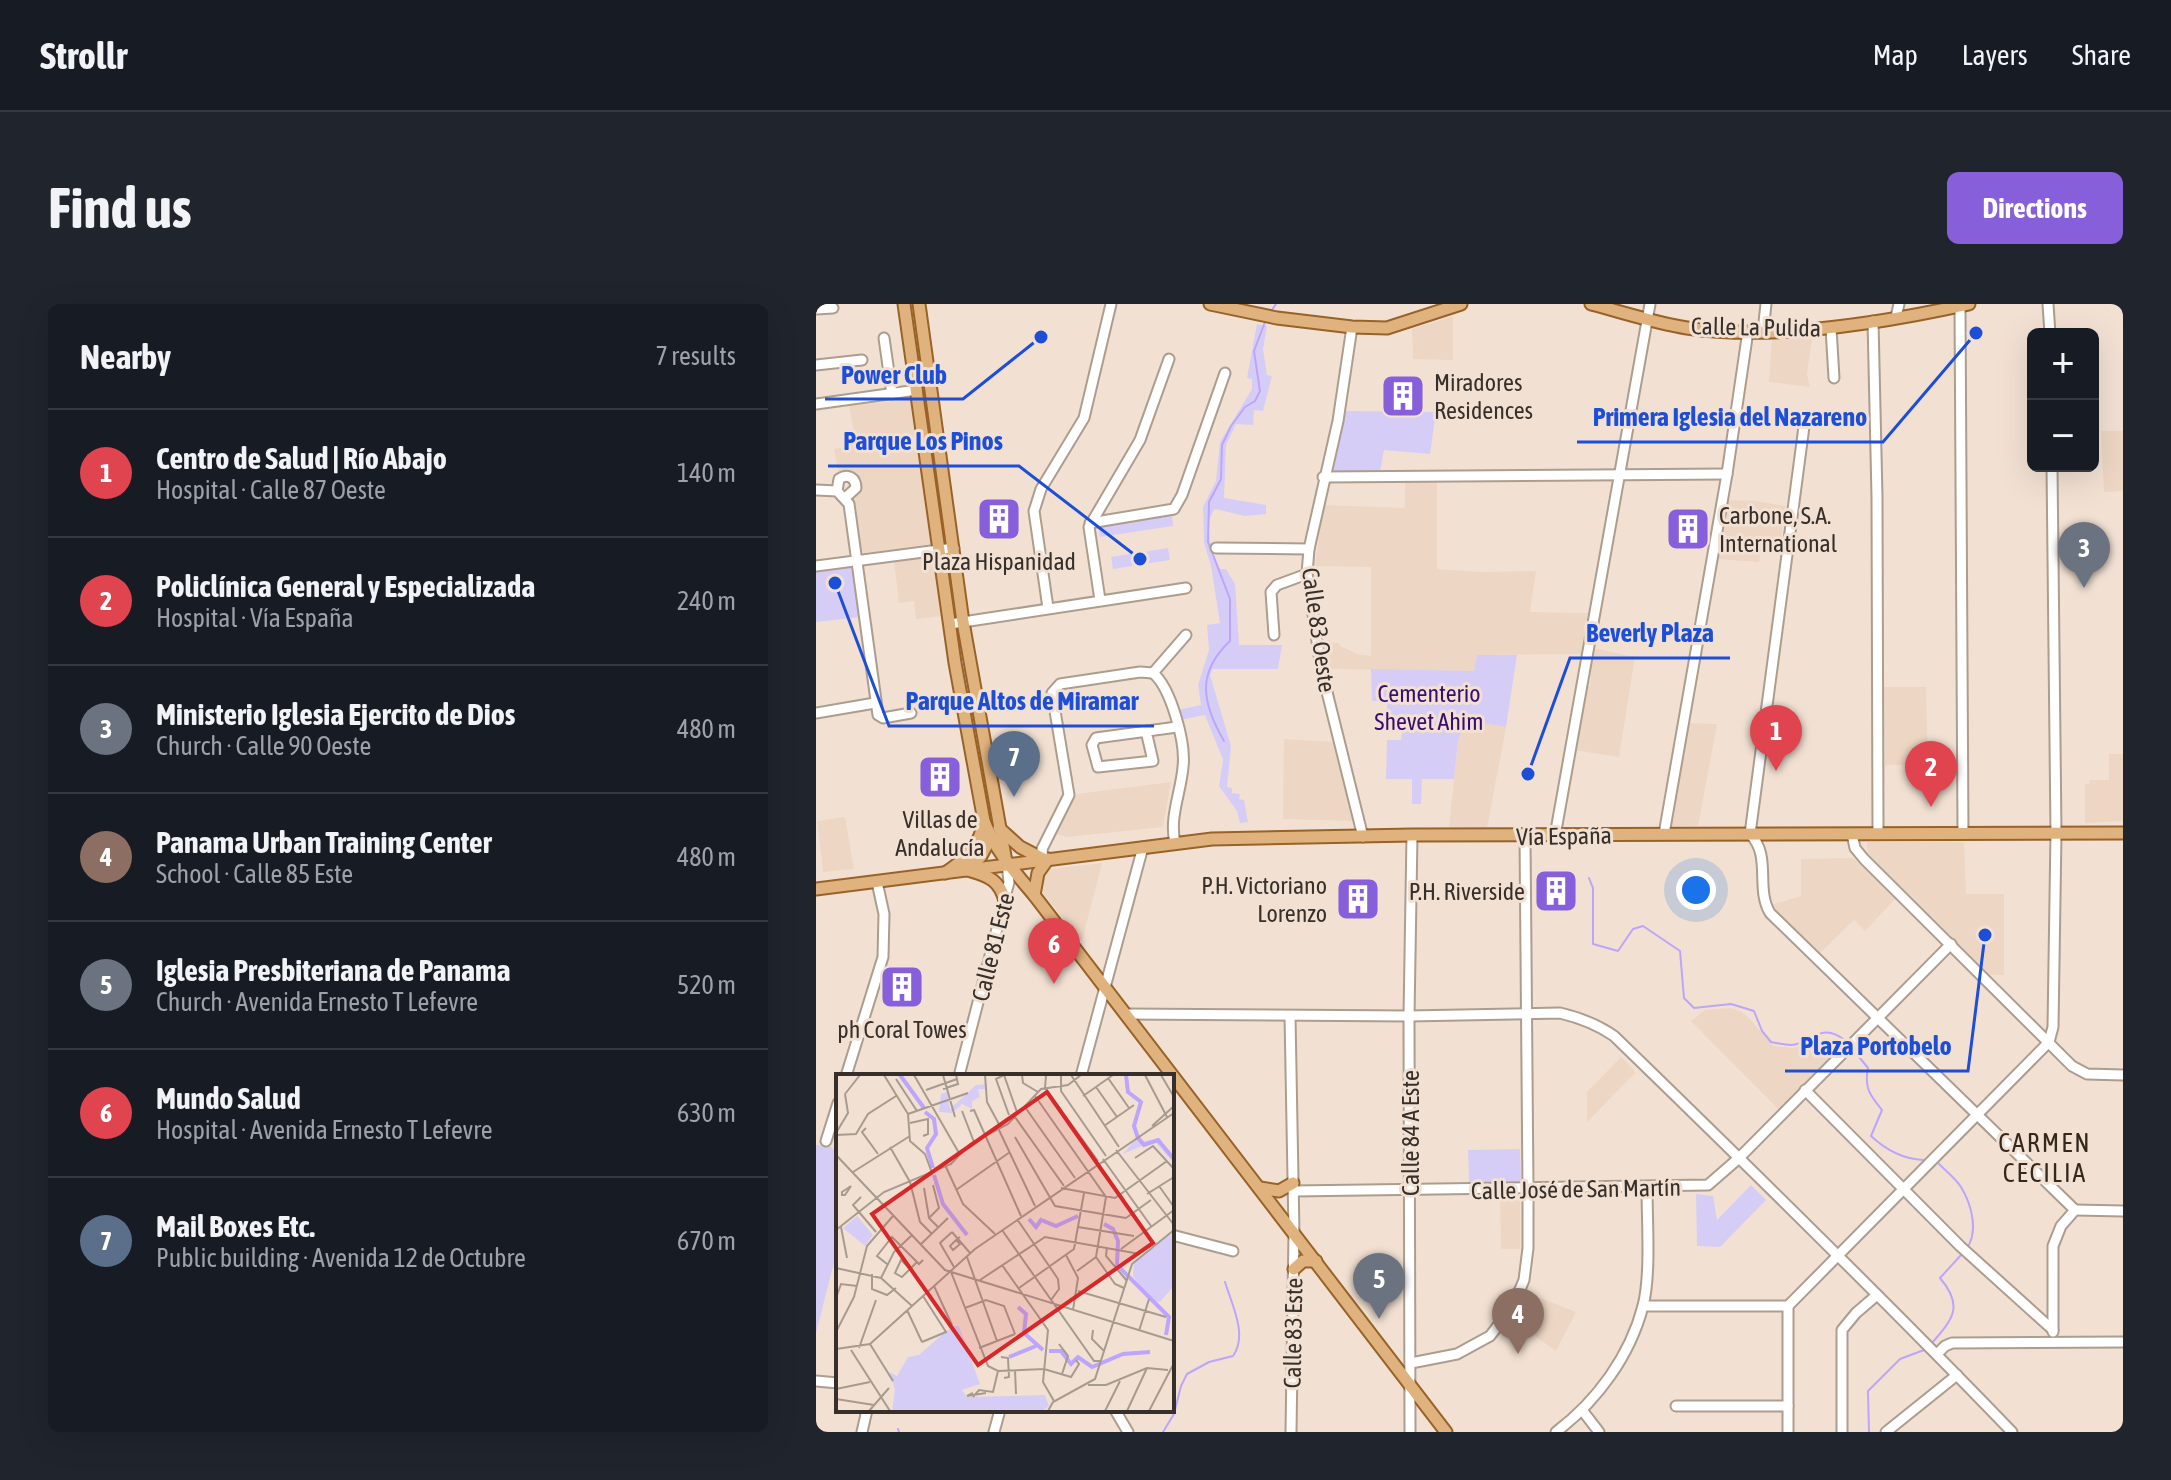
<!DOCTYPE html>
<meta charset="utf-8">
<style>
:root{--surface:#171b24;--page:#20242c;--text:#f1f3f6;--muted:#9ea1a6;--line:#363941;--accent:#885fda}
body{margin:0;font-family:"Asap Condensed",sans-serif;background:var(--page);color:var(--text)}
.controls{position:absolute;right:24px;top:24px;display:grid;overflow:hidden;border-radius:12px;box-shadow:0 8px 32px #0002}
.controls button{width:72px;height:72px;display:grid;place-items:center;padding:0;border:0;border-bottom:2px solid var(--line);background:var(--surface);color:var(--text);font:40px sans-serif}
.you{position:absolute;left:880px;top:586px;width:28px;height:28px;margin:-20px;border:6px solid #fff;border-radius:50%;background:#1a73e8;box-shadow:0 0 0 12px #1a73e833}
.badge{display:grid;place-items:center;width:52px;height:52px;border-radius:50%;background:var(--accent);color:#fff;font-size:26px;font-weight:700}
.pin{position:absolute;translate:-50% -66px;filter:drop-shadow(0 2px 4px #0008)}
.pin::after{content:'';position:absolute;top:42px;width:28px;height:24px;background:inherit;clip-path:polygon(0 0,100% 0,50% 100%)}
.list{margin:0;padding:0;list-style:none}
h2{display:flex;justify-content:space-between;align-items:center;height:104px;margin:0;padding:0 32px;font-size:34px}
h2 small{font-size:26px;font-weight:400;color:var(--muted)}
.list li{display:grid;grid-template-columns:52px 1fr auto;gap:24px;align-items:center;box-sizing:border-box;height:128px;padding:0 32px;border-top:2px solid var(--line)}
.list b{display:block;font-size:30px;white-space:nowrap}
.list p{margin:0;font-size:26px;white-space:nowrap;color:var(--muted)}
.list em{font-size:26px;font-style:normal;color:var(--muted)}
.map{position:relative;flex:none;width:1307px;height:1128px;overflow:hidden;border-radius:12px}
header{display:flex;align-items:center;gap:48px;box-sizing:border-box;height:112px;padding:0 40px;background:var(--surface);border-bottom:2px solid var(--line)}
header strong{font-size:38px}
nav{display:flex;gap:44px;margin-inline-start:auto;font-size:28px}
.intro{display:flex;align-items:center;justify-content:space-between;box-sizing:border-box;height:192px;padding:0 48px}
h1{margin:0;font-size:56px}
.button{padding:20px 36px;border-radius:12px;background:var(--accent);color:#fff;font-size:28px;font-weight:700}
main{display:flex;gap:48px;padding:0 48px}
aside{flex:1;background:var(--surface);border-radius:12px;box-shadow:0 8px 32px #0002}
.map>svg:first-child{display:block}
</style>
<header>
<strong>Strollr</strong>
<nav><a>Map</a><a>Layers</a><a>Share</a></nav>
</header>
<div class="intro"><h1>Find us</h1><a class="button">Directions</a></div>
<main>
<aside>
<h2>Nearby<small>7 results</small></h2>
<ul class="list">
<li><span class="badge" style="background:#e0444e">1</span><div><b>Centro de Salud | Río Abajo</b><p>Hospital · Calle 87 Oeste</p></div><em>140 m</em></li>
<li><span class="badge" style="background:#e0444e">2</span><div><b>Policlínica General y Especializada</b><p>Hospital · Vía España</p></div><em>240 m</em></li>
<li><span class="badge" style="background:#6b7280">3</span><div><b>Ministerio Iglesia Ejercito de Dios</b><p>Church · Calle 90 Oeste</p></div><em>480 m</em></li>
<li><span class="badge" style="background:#8d6e63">4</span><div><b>Panama Urban Training Center</b><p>School · Calle 85 Este</p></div><em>480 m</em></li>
<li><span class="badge" style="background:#6b7280">5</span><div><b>Iglesia Presbiteriana de Panama</b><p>Church · Avenida Ernesto T Lefevre</p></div><em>520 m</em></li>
<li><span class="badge" style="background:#e0444e">6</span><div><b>Mundo Salud</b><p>Hospital · Avenida Ernesto T Lefevre</p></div><em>630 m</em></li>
<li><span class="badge" style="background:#5c6f8a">7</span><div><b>Mail Boxes Etc.</b><p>Public building · Avenida 12 de Octubre</p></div><em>670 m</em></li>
</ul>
</aside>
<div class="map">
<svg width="1307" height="1128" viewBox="0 0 1307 1128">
<rect width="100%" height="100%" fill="#f2e1d3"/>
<g fill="#edd6c3">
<path d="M637,12V56L597,55L596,25Z"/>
<path d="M996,34L991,70L994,83L953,78L956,36Z"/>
<path d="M95,95L98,99L116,240L48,249L45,246L37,193L42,184L23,171L18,145L34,142L33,137L39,135L33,102Z"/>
<path d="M1285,127H1307V187L1288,188Z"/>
<path d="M621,176V265L664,268L720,267L714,308L772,309L765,350L661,351L658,367L511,365L508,336H514L515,339H523L524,342L544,351L555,352V263L499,262L507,201L589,204V177Z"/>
<path d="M910,196L940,197L969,202L964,245L945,243L943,258L901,255Z"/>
<path d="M115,252L118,253L126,312L100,315L98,297L83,299L78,257Z"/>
<path d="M777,344L819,353L803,453L758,446L770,383L774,382L775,373L772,371Z"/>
<path d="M1068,383H1110L1112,461H1069Z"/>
<path d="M648,416L690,423L671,524L633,523L642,438Z"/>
<path d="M870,419L901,420L882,522L854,523Z"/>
<path d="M468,435L518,438L538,517L467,515Z"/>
<path d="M1293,450H1307V517L1269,519V480H1273L1274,476H1293Z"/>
<path d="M355,478L347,523L251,533L237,529L261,490Z"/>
<path d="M29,513L38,565L7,568L1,517Z"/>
<path d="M1051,538H1148L1150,590H1188V671H1174L1055,553L1051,547Z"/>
<path d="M1037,554L1079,595L1049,627L1038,616L1003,650L959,609L955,601L985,592V555Z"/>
<path d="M286,559L266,637L222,583L227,566Z"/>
<path d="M914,704L924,707L932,713L957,742L977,744L1007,735L1022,734L1030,739L964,807L875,717L889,706Z"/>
<path d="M805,753L820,768L771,818V788Z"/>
<path d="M684,892H704V945H685Z"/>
<path d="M712,989L760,1008L740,1047L695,1015Z"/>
</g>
<g fill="#d6cdf7">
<path d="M441,20L451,22L447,45L451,71L456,72L447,107L438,106L437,121L420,120L410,141L408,194L450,201V210L429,212L399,205C386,222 396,247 404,265H410L419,280L423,341H466L462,365H397L394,371L415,442L411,483L416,484V489L424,490L423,495L428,496L432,518L424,519L421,507L403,482L407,456L389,411L364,416L362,406L385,401L382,381L393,346L391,321L404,319L395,262L388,239L387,203L400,177L404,138L436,85V75L431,74Z"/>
<path d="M529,107L620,108L614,150L568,146L564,168L518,167L515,165Z"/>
<path d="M356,210L357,222L284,233L282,221Z"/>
<path d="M352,244L354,256L297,265L295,253Z"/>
<path d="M33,263L37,266L44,313L0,318V268Z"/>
<path d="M142,327L145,329L176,508L173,518L138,330Z"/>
<path d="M661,351H701L690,423L648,416L642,438L638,475H606L605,500H596V475H570L571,436H585L586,428L571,427V397H556L555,365L658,367Z"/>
<path d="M0,841H12L22,849V943L0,1029Z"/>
<path d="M704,845L705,878L653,879L652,846Z"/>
<path d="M935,881L950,896L904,943L881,942L880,890L897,892L901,916Z"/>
</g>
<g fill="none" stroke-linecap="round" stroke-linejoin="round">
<g stroke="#bca5fa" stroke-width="2">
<path d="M454,9L460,0"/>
<path d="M408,437C386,399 380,369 414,337V295L392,238L393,198L405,175L406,141L415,122L429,103L439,97L444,87L438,47L449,18"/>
<path d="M773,574L777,584V640L802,647L817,625L827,622L864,647L868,694L878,704L915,700L938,707L946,727L955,738C961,739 969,741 975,741C996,740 1004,716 1030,737"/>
<path d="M1039,748L1052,764C1048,784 1054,791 1066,806L1055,832C1070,846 1086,855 1107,856"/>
<path d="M1123,860C1130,867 1140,875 1145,883C1156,901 1163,929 1150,945"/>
<path d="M1116,1039C1137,1015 1148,1002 1124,974L1146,950"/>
<path d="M82,1125L83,1128"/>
<path d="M347,1128L358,1110L365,1082L371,1070L393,1058L417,1052C432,1031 416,1001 409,978"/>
<path d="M1053,1128L1052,1087L1084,1055L1108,1046"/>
</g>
<g stroke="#ac9d8f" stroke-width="13">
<g id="minor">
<path d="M1232,0L1234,30"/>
<path d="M1144,2L1147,530"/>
<path d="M0,5L17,4"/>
<path d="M1080,13L1083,0"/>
<path d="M1057,17L1061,193L1062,530"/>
<path d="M536,23L522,117L493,245L491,270L505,364L547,533"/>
<path d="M1015,24L1018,74"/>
<path d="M947,27L950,0"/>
<path d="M68,34L76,90"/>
<path d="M0,61L46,56"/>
<path d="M0,100L101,86"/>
<path d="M989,115L934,530C956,552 939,584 954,609L1259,906"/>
<path d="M507,173L911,170"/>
<path d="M0,186L21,187L33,200L62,411L67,414L95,409"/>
<path d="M21,187L23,175C32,169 40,174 40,184L29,194"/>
<path d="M274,219L358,205L366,191L409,69"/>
<path d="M400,244L493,245"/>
<path d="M0,262L138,244"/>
<path d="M284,296L273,223L324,136L353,55"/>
<path d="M232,304L218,207L225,185L268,114L295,0"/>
<path d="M134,320L370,284"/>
<path d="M458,331L455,288L461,281L491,270"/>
<path d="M337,369C355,384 370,439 367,463C365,488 353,514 359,538"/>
<path d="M337,369L370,331"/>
<path d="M0,409L59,399"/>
<path d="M330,427L337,457L282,463L276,441L280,434L361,423"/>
<path d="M848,530L911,170L932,27"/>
<path d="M1036,530L1039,544L1048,555L1256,762L1271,770L1307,771"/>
<path d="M739,532L834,0"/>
<path d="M227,555L226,545L253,491L236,389L244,380L324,368L337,369"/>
<path d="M310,710L593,712L744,709C765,714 781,720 798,732C932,862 1066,993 1196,1128"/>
<path d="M474,712L478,929L475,1128"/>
<path d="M30,772L67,653L68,610L61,578"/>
<path d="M143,772L193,578L191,560"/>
<path d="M265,772L327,543"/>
<path d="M989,786L1144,942L1237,1026"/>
<path d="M10,837L22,799"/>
<path d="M477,887L892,881L923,854L1135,640"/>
<path d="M1259,906L1307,907"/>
<path d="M356,931L417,947"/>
<path d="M827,1002H972L1233,738L1237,723L1240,529L1236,162"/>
<path d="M972,1002V1128"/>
<path d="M1237,1028V942L1245,922L1259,906"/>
<path d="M1121,1050L1129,1042L1136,1039L1307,1038"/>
<path d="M595,1059L641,1050L674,1032L697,1002L708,976L712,944V885L709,532"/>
<path d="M0,1077L22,1079"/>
<path d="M860,1102H972"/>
<path d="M299,1106L312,1128"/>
<path d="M766,1106L783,1128"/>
<path d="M46,1128L51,1106"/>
<path d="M178,1128L184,1106"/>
<path d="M594,1128L593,712L596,531"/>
<path d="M740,1128C781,1097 814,1052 827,1002C835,970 831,918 831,884"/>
<path d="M1026,1128V1026L1040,1009L1061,991"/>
<path d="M1070,1128L1141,1071"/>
</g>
</g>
<g stroke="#986228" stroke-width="15">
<g id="major">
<path d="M88,0L139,359L168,517C179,546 198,567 218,591L630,1128"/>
<path d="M103,0L147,318L189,552"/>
<path d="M394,0L461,14L536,23L571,24L645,0"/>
<path d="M775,0C806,8 839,19 871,24C958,37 1067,19 1153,0"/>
<path d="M183,524L204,543L227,555"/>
<path d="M151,566L165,552L174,535"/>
<path d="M155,567C173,572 184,577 189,597"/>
<path d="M129,569C149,556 164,541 168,518"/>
<path d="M0,585L396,535L596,531L1307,529"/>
<path d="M218,591L222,569L232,555"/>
<path d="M444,884L463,887L477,879"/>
<path d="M478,965L487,957H500"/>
</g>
</g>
<use href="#minor" stroke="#fff" stroke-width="9"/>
<use href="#major" stroke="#e0b27d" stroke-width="11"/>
</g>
<defs>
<g id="building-square" transform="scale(2.3)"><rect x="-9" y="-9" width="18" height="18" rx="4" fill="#885fda" stroke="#f2e1d3"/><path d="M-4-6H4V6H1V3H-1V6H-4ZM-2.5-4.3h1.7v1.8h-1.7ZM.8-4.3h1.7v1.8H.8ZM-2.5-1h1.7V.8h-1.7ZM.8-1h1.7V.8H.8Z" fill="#fff"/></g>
</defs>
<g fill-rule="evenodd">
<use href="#building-square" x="587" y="92"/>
<use href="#building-square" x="183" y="215"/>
<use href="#building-square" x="872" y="225"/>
<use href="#building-square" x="124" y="473"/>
<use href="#building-square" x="740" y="587"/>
<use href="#building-square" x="542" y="595"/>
<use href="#building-square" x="86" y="683"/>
</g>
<g text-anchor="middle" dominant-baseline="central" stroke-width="6" stroke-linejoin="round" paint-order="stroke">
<g font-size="24" fill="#362f2a" stroke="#f2e1d3">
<text transform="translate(940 23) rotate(1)">Calle La Pulida</text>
<text transform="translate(503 326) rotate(82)">Calle 83 Oeste</text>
<text transform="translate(748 532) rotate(-1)">Vía España</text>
<text transform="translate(177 643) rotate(-76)">Calle 81 Este</text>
<text transform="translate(594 829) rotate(-90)">Calle 84 A Este</text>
<text transform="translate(760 885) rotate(-1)">Calle José de San Martín</text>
<text transform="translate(477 1029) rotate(-89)">Calle 83 Este</text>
</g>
<g font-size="24" fill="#362f2a" stroke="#f2e1d3">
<text x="618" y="78" text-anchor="start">Miradores<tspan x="618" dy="28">Residences</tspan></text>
<text x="903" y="211" text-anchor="start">Carbone, S.A.<tspan x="903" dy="28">International</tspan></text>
<text x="183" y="257">Plaza Hispanidad</text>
<text x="124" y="515">Villas de<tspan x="124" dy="28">Andalucía</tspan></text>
<text x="511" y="581" text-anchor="end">P.H. Victoriano<tspan x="511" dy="28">Lorenzo</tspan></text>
<text x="709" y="587" text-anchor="end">P.H. Riverside</text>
<text x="86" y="725">ph Coral Towes</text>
</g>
<g font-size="24" fill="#390d70" stroke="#f2e1d3">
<text x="613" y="389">Cementerio<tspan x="613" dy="28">Shevet Ahim</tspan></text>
</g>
<g font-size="26" letter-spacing="2" fill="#34281d" stroke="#f2e1d3">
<text x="1229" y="839">CARMEN<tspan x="1229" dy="30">CECILIA</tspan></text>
</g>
</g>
<g transform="translate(20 770)">
<rect width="338" height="338" fill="#f2e1d3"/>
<path d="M151,10L150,15H142L144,23L136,27V35L126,30L116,39L103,38L105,20L111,18L114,35L140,11ZM303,61L308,67L324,64L338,89L318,67L287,80ZM21,142L37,161L29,172L7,154ZM338,158V212L324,228L314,226L297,202L298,188ZM116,252H123L144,310L126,316L131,323L209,321L213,332L206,337H56L59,316L53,298L61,302L72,283L83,281Z" fill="#d6cdf7"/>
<path fill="none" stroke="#bca5fa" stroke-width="4" d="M64,1L88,34M290,1L292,18L305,28L298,52L302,64L308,71L322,66L338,85M89,38L98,45L100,60L91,74L97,94M98,101L107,130L131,161M193,145L200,153L205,146L220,152L242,142M268,150L277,155L282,167L281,191L333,243L330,261M182,233L190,240L188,259L207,276M213,277H225L235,290L242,283L256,293L287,280L314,278M173,283L200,272"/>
<path fill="none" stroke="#a79a8f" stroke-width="2" d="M48,1L72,40L74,67L89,80L96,99M78,1L123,79M107,1L119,43M149,1L151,28L165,54M168,1L160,5L173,41M168,1L182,41M186,1L187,9L202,18M210,1L209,14L262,87M225,1V17L270,82M235,1L283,73M309,1L331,43M325,1L338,23M272,4L293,34M60,5L81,37M260,13L281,43M107,15L122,10L120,1M90,16L121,5M9,20L24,1M199,22L270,123L260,183L241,197M247,22L277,1M189,33L239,104M126,37L138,68M134,37L138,36L185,142M72,40L132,19M179,43L228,112M74,49L92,45V60L87,62M268,52L298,31M316,52L338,32M30,54L26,58L42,80M163,56L199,132M0,59L12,39L9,20M0,61L20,60L32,40L60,22M179,63L219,132L290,144M54,73L74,108L84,148L95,159M280,76L338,151M0,81L109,196L338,267M299,84L317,72L338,95M267,85L315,152M110,93L127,130L159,160M17,98L74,62M15,112L9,121H6V118ZM323,112L338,133M88,114L93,144L102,153M225,114L279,124L331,87M120,116L174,78M311,120L338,103M25,123L17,131L40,158M93,144L103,134L97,111M290,144L315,126M181,145L222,205L223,215L215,226M5,153L11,184M242,153L298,162M0,156L48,118L115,90L134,70L172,50L205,15L232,11L245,1M166,156L258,287H265M116,158L104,169L118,193M116,158L134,179M120,166L124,170L117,176L114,172L120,166L124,163M84,171L112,144M271,173L270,182L291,207M285,175L338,136M230,181L242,204L237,236M131,183L161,267M260,183L279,210L288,214M51,190L41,182L56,163L83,190L87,186M166,191L212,256L207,308L218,327M0,194L45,204L76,232M74,195L65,186L59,199L66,203L81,188M115,198L152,292L162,297L208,295L235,303L243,290L240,286M36,200V215L51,221L60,214M45,204L58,178L76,161M144,206L209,163L304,180M98,212L116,251M183,214L238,175L248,119M242,217L330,243M0,224L5,210L21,212M129,234L150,226L168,232L179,260M71,236L86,268M257,256L256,265L268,277M303,257L313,225M0,258L18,223L31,172L57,142M86,268L110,258L87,222M34,270L57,307M223,270L232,282L226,300M23,274L40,226M143,274L179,260M0,275L34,270L139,175L338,39M15,276L54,337M165,283L172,284L173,303L168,304M179,296L180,320M252,311H270L311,294L332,296M0,315L34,308M137,319L131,322L150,319M137,323L143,316L157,318L162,297M0,325L38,331M33,337L53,314M212,337L217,328L259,305L296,190L338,156M269,337L284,307M291,337L311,294M313,337L338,289"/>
<path fill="#d62828" fill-opacity="0.15" stroke="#d62828" stroke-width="4" d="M211,18L317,169L142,291L36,140Z"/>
<rect width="338" height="338" fill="none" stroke="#362f2a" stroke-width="4"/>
</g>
<path fill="none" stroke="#1d4ed8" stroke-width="3" d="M225 33L147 95H9M1160 29L1067 138H761M324 255L203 162H12M712 470L754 354H914M19 279L73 422H338M1169 631L1152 767H969"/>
<g fill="#1d4ed8" stroke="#f2e1d3" stroke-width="3">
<circle cx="225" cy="33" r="8"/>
<circle cx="1160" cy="29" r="8"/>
<circle cx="324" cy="255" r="8"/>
<circle cx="712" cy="470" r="8"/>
<circle cx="19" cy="279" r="8"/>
<circle cx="1169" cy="631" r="8"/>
</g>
<g font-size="26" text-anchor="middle" font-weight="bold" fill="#1d4ed8" stroke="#f2e1d3" stroke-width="6" stroke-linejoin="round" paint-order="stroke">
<text x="78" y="80">Power Club</text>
<text x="914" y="122">Primera Iglesia del Nazareno</text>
<text x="107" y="146">Parque Los Pinos</text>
<text x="834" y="338">Beverly Plaza</text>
<text x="206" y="406">Parque Altos de Miramar</text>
<text x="1060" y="751">Plaza Portobelo</text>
</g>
</svg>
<div class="controls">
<button>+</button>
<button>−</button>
</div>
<div class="you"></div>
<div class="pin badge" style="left:960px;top:467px;background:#e0444e">1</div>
<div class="pin badge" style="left:1115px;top:503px;background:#e0444e">2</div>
<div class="pin badge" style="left:1268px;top:284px;background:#6b7280">3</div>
<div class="pin badge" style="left:702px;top:1050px;background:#8d6e63">4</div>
<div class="pin badge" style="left:563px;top:1015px;background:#6b7280">5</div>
<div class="pin badge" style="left:238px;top:680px;background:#e0444e">6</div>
<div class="pin badge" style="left:198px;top:493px;background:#5c6f8a">7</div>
</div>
</main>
